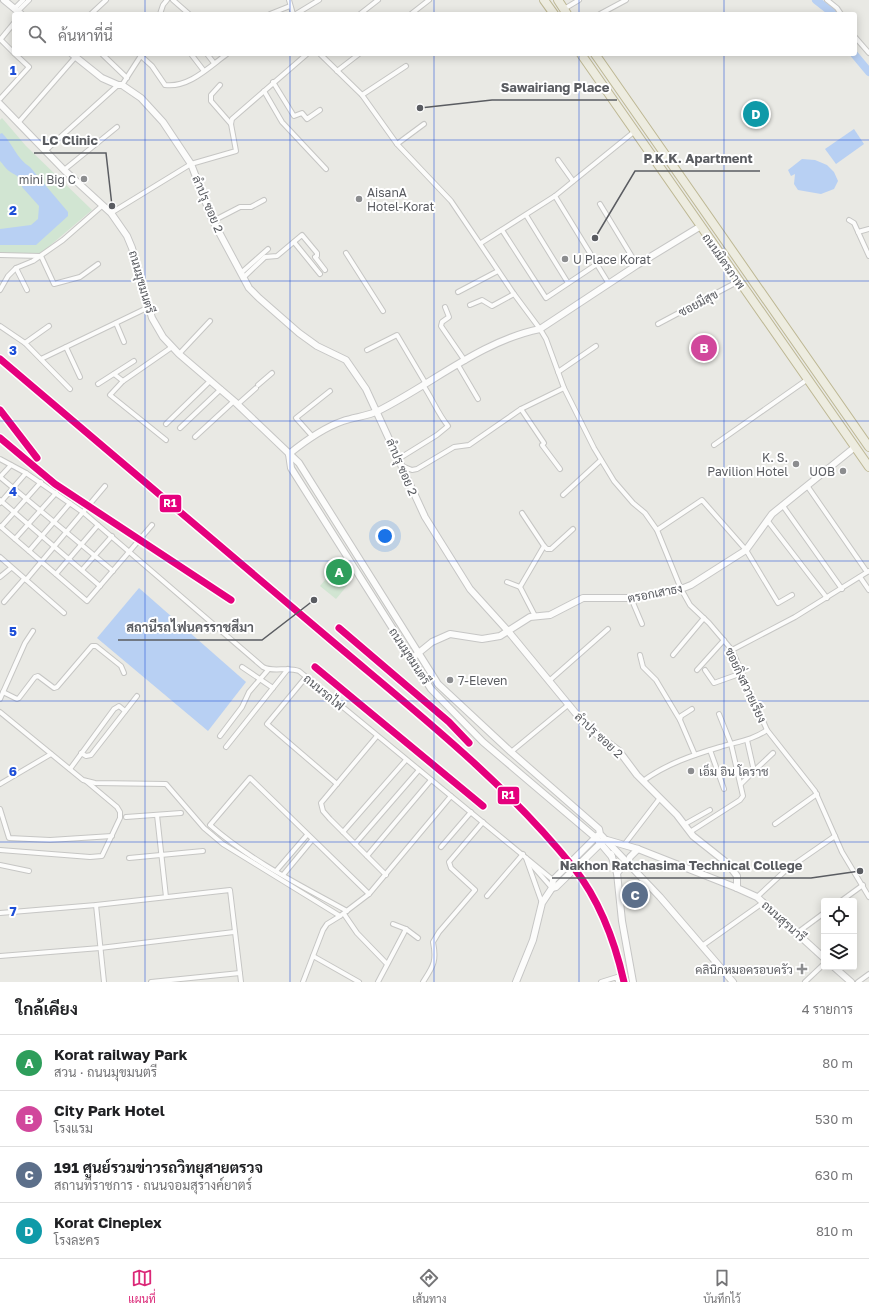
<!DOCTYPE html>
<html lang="th">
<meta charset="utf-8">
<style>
:root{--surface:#fff;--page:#f2f2f2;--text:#202124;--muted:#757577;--line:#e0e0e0;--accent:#db2777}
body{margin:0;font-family:"Golos Text",Sarabun,sans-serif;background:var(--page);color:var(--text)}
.controls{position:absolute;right:12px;bottom:12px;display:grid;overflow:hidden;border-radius:4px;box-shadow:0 2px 10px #0003}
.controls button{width:36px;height:36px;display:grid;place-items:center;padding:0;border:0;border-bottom:1px solid var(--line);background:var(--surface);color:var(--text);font:20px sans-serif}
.you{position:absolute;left:385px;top:536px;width:14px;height:14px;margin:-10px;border:3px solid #fff;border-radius:50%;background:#1a73e8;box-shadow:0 0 0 6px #1a73e833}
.badge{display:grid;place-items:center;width:26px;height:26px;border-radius:50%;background:var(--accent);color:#fff;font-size:13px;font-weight:700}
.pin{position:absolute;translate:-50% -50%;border:2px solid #fff;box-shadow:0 1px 4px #0006}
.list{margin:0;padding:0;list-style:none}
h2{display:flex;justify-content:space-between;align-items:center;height:52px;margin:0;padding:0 16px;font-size:17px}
h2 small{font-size:13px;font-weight:400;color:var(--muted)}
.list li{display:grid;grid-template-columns:26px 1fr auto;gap:12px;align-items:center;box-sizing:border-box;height:56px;padding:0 16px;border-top:1px solid var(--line)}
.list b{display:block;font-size:15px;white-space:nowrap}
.list p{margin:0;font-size:13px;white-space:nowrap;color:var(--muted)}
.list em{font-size:13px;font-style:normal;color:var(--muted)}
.icon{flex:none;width:22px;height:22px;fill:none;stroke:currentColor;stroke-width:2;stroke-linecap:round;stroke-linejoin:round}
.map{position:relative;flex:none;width:869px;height:982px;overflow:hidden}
.search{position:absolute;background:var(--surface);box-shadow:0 2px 10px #0003;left:12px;right:12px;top:12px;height:44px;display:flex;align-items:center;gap:10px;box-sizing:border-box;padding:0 14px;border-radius:4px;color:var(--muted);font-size:15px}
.sheet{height:276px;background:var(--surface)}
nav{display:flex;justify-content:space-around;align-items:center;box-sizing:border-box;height:56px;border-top:1px solid var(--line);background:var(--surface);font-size:11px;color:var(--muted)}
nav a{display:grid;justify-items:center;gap:2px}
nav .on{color:var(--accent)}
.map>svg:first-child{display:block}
</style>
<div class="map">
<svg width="869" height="982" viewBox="0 0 869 982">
<rect width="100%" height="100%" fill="#e9e9e4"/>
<g fill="#d1e5d2">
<path d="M2,118L26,146L92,210L40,254H0V120Z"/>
<path d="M340,562L351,581L336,599L320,586Z"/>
</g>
<g fill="#b8d0f3">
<path d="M854,129L864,144L836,164L825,149Z"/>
<path d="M2,133C13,144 16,158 30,167L68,212V216L36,245H0V229L31,225L38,219L39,206L22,187C23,177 16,176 9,171C6,169 3,164 0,161V134Z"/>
<path d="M802,159L815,160L827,165L834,172L838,181L834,189L821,194L798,190L794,184L795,174L791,176L788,170Z"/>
<path d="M139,588L246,682L208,731L97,638Z"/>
</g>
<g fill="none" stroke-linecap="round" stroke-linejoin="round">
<g stroke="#b8d0f3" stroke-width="8">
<path d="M816,0L834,14"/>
<path d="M854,54L869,72"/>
</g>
<g stroke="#c6c6c4" stroke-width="6">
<g id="street">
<path d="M173,0L189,14"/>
<path d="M289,0L293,14"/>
<path d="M827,0L837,8L841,14"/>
<path d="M14,9L23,0"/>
<path d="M564,9L579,0"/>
<path d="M18,11L29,0"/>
<path d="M91,14L106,0"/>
<path d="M160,14L163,5L167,0"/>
<path d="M270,14L290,6"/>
<path d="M296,14L319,0"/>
<path d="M360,14L378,0"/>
<path d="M411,14L429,0"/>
<path d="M600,14L626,0"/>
<path d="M855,37L869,53"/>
<path d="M0,39L14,53"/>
<path d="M0,40L14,23"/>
<path d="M102,54L127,78"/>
<path d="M191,54L204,71"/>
<path d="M207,54L214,63"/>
<path d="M320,54L362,95L397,144L451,201L514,294L540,329L546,339L564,388L594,448L614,481L633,503L645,513L657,530L681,589L690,605L709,623L732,650L767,730L815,791L842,852L869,897"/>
<path d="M141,56L152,66L165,85C189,88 209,67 227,54"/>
<path d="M337,71L359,54"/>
<path d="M273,82L294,116L302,113L307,119L320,110"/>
<path d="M122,85L142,54"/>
<path d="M220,85L211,95V101L231,124"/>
<path d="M264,91L282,122L326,169"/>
<path d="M362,95L406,66"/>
<path d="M0,99L29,67L15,54"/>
<path d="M18,123L78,54"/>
<path d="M397,144L424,124"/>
<path d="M45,151L118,85"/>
<path d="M558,160L573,181"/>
<path d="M64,170L117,127"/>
<path d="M555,196L609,284"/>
<path d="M600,204L637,265"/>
<path d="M111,213L191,164L236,151L231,124L232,119L307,54"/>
<path d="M526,215L568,283"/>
<path d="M849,220L854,223L869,256"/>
<path d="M213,221L240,207H251L264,200"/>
<path d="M502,230L546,298L597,264"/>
<path d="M858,232L869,229"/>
<path d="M294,242L320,274"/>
<path d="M481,243L555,196L635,131"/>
<path d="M346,253L383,311"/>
<path d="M0,255L41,256L54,284L80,277L98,264"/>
<path d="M16,268L27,290"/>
<path d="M242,272L268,249"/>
<path d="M244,277L265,257L277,256L302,235L317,253V256L315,257L325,270"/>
<path d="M0,290L8,276L16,268L33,261L63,240L103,205"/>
<path d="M458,292L498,271"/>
<path d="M470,305L482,300L492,306L514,294"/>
<path d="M445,307L449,317L442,322L441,326L465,361"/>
<path d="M116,323L124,342"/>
<path d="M658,324L739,281"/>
<path d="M0,326L25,343L70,389"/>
<path d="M25,343L49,326"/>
<path d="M66,347L80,377"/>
<path d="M367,350L397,335L426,384"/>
<path d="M179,354L210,321"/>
<path d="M41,359L149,307"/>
<path d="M458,365L478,399"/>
<path d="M558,372L596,346"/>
<path d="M114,374L123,381"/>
<path d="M98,384L134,361"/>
<path d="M258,385L272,373"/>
<path d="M238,404L256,388"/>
<path d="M521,409L544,443"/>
<path d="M166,424L210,381"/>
<path d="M180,428L221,389"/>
<path d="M195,437L234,401"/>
<path d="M313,437L296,418L330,391"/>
<path d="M166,440L110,395L123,381L172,347"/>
<path d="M542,445L560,469"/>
<path d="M714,445L808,379"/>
<path d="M400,458L437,435L448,426C438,414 432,398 423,385"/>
<path d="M0,459L26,473L84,513L263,667C274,673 287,666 299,671L553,880"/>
<path d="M402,466L412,470L417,469L454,447L469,445L521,409L564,388"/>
<path d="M0,477L113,571"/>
<path d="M0,477L11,465"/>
<path d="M808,487L867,572"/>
<path d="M563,495L601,460"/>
<path d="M0,500L100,586"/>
<path d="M0,503L26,473"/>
<path d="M783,506L842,589"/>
<path d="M522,513L544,546L520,587L535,616"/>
<path d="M767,520L827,598"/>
<path d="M0,526L87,601L152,525"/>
<path d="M1,527L41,482"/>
<path d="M657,530L702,500L746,550L778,603L792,595"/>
<path d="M15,539L56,493"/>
<path d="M544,546L547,549H551L573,529"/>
<path d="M29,551L70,503"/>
<path d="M0,557L64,613"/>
<path d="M82,570L112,536"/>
<path d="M56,574L98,525"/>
<path d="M0,577L11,568"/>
<path d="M860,577L869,590"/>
<path d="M26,580L105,486"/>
<path d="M507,582L520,587"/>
<path d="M631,598L642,624"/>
<path d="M4,602L24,579"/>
<path d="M732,650L795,617L869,571"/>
<path d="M640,655L643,667L656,680L680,720"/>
<path d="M673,655L704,618"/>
<path d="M242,667L273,688"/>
<path d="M697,670L724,640"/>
<path d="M705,670L714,683L742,673"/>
<path d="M306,677L267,724L337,784"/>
<path d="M549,681L608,629"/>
<path d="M3,692L17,699L19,698L35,677L38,676L54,688L57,687L92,646H96L121,666L124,673"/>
<path d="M0,699L25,643L33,631"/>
<path d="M692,709L681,716L680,720L695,755"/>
<path d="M0,712L83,780L95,783L166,784L204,828L223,844L340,916L369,894L451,796"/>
<path d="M220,736L242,707L249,692L268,670"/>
<path d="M377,736L321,803L323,811L330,819L386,875"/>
<path d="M226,747L288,669"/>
<path d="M710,750L724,789"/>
<path d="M511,752L568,705"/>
<path d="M81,753L86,756L91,755L137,696"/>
<path d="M70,769L114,709L119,706L125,711"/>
<path d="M754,771L773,753"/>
<path d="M643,781C666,764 693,755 720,747C736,742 753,740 767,730"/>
<path d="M0,784L51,754"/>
<path d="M741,784L754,771L747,740"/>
<path d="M0,809L9,838L50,840L112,836"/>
<path d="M157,815L166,897"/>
<path d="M126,817L181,813"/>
<path d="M685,824L710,810"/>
<path d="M775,824L817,794"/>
<path d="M343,832L406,760"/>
<path d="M690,832L740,800L743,796L731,744L719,714"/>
<path d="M355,844L419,770"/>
<path d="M624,845L660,798"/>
<path d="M441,847L471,812"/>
<path d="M0,850L90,857L102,856L120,818V812L117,807L86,781"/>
<path d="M367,856L431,780"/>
<path d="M129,858L203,851"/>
<path d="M526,858L542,903"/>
<path d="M531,864L552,888"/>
<path d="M0,865L29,871"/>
<path d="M276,871L307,835"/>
<path d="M283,875L312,840"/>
<path d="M487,896L523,854"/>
<path d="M757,897L786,870L835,836"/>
<path d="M841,901L863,885"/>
<path d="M96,905L104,982"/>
<path d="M347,911C300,885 251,861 210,825L250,778L369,894"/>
<path d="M0,913L96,905L230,890L241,982"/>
<path d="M344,914L357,933L387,964"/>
<path d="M393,924L406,929L418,938"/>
<path d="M797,933L824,913"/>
<path d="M702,946L764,902"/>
<path d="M0,956L100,948L234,932"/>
<path d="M313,956L359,982"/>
<path d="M151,982L240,973"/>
<path d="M303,982L323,930L327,924L340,916"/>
<path d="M378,982L406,929"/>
<path d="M423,982C433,966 437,962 433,942L439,932L475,890L451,868L449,862L483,822"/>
<path d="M601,982L617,977L618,982"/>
<path d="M805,982L824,964"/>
<path d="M858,982L869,974"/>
</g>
</g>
<g stroke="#c6c6c5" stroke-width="8">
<g id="secondary">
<path d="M4,0L21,14"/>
<path d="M72,54L102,78L118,85H122L141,98L163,122L191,164L213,221L249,288L259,298L299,333L317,346L346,360L366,389L425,517L470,589L508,631L587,727L619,751L637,775L677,815L693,836L727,863L737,876V888"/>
<path d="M0,104L64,170L111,213L127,236L132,248L152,318L163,337L179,354L234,401L299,463L438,684L511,752L599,829L600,834L660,897L733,982"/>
<path d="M289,454L291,468L431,689L483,742L596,838L612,857"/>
<path d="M289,454C305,441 323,428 343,421C355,417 368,416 378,411C432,384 481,341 540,329L637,265L701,226"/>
<path d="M416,655L432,642L450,634L482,639L500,636L530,617L550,615L583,598H636L681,589L691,585L746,550L772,514L855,447"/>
<path d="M607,840L638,849L737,888L757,897L824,958"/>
<path d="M611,854L617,873L622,921L633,982"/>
<path d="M628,862L630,857L638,849"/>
<path d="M617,873L622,867L629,863"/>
<path d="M552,888L556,887L603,841"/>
<path d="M834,967L851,982"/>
<path d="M516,982L533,940L542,903L552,888L553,880L597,836"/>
</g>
</g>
<g stroke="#beb894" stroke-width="10">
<g id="highway">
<path d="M544,0L554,14"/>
<path d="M558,0L567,14"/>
<path d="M581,54L869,467"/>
<path d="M595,54L869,447"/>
</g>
</g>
<use href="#street" stroke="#fcfcfb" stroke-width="4"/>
<use href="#secondary" stroke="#fcfcfb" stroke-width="6"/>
<use href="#highway" stroke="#edece0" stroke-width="8"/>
<g stroke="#fff" stroke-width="10">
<g id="rail-1">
<path d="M0,359C111,453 221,547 332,641C416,712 504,781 574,868C599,900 615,942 624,982"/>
<path d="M0,410L37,458"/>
<path d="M0,438L55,484L231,600"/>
<path d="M339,628L449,722L469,743"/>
<path d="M315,667L483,806"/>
</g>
</g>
<use href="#rail-1" stroke="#e5007d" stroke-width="7"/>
</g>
<path fill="none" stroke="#1d4ed8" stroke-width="1" stroke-opacity="0.55" d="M145,0V14M290,0V14M434,0V14M579,0V14M724,0V14M145,54V982M290,54V982M434,54V982M579,54V982M724,54V982M0,140H869M0,281H869M0,421H869M0,561H869M0,701H869M0,842H869"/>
<g fill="#8c8d8f" stroke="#fff" stroke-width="1.5">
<circle cx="84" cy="179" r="4"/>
<circle cx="359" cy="199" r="4"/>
<circle cx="565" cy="259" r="4"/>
<circle cx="796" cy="464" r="4"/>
<circle cx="843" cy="471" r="4"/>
<circle cx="450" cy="680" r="4"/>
<circle cx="691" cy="771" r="4"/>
<path d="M800 963h4v4h4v4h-4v4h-4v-4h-4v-4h4z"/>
</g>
<g text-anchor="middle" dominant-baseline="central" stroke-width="4" stroke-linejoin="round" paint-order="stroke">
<g font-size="12" fill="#5a5c61" stroke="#fff" text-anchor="end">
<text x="76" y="179">mini Big C</text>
<text x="367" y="192" text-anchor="start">AisanA<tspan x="367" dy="14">Hotel-Korat</tspan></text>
<text x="573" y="259" text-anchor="start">U Place Korat</text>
<text x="788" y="457">K. S.<tspan x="788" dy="14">Pavilion Hotel</tspan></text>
<text x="835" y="471">UOB</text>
<text x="458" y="680" text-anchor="start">7-Eleven</text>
<text x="699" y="771" text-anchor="start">เอ็ม อิน โคราช</text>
<text x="793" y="969">คลินิกหมอครอบครัว</text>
</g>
<g font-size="12" fill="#5a5c61" stroke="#fff">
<text transform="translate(208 204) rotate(67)">ลำปรุ ซอย 2</text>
<text transform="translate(724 261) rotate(55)">ถนนมิตรภาพ</text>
<text transform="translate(142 282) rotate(74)">ถนนมุขมนตรี</text>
<text transform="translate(698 303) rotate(-28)">ซอยมีสุข</text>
<text transform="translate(402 467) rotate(67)">ลำปรุ ซอย 2</text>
<text transform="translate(655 593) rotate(-11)">ตรอกเสาธง</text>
<text transform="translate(410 656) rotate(57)">ถนนมุขมนตรี</text>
<text transform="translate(746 685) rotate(65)">ซอยกิ่งสวายเรียง</text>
<text transform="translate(324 692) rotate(40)">ถนนรถไฟ</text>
<text transform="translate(599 735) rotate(43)">ลำปรุ ซอย 2</text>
<text transform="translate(784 921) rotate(42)">ถนนสุรนารี</text>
</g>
</g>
<g font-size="13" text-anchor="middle" font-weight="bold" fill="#1d4ed8" stroke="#fff" stroke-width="4" stroke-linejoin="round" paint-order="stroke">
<text x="13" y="75">1</text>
<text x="13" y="215">2</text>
<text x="13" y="355">3</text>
<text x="13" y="496">4</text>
<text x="13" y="636">5</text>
<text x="13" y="776">6</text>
<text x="13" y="916">7</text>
</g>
<path fill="none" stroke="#5a5c61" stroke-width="1.5" d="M420 108L492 100H617M112 206L106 153H34M595 238L635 171H760M314 600L262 640H118M860 871L811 878H552"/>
<g fill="#5a5c61" stroke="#fff" stroke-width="1.5">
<circle cx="420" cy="108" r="4"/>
<circle cx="112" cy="206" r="4"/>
<circle cx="595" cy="238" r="4"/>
<circle cx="314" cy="600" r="4"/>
<circle cx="860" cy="871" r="4"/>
</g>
<g font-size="13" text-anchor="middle" font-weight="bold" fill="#5a5c61" stroke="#fff" stroke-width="4" stroke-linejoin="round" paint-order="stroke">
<text x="555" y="92">Sawairiang Place</text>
<text x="70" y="145">LC Clinic</text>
<text x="698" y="163">P.K.K. Apartment</text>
<text x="190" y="632">สถานีรถไฟนครราชสีมา</text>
<text x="681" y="870">Nakhon Ratchasima Technical College</text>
</g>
<g stroke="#fff" stroke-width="1.5">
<rect x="159" y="494" width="23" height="19" rx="4" fill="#e5007d"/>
<rect x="497" y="786" width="23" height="19" rx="4" fill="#e5007d"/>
</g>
<g font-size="11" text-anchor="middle" font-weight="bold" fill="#fff">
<text x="170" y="507">R1</text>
<text x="508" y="799">R1</text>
</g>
</svg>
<div class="controls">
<button><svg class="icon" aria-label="locate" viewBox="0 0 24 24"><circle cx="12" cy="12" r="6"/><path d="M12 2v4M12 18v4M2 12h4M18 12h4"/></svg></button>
<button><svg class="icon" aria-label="layers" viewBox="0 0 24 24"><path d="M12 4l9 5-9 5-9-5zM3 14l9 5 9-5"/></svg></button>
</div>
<div class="you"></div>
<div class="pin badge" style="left:339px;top:572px;background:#2e9e5b">A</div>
<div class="pin badge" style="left:704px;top:348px;background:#d1479c">B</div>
<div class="pin badge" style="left:635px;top:895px;background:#5c6f8a">C</div>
<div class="pin badge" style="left:756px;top:114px;background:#0f9aa8">D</div>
<div class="search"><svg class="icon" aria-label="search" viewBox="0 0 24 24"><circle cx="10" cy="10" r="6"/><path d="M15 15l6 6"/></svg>ค้นหาที่นี่</div>
</div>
<section class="sheet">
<h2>ใกล้เคียง<small>4 รายการ</small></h2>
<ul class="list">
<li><span class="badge" style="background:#2e9e5b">A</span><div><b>Korat railway Park</b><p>สวน · ถนนมุขมนตรี</p></div><em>80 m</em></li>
<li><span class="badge" style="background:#d1479c">B</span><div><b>City Park Hotel</b><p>โรงแรม</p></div><em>530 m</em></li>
<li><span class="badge" style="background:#5c6f8a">C</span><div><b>191 ศูนย์รวมข่าวรถวิทยุสายตรวจ</b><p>สถานที่ราชการ · ถนนจอมสุรางค์ยาตร์</p></div><em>630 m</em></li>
<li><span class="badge" style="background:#0f9aa8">D</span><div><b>Korat Cineplex</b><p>โรงละคร</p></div><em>810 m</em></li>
</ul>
</section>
<nav>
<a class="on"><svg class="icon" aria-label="map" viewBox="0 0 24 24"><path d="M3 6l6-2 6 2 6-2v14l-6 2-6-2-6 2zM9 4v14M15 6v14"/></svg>แผนที่</a>
<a><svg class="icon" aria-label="directions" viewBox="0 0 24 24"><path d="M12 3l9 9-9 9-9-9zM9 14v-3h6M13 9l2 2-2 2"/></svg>เส้นทาง</a>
<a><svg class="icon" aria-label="saved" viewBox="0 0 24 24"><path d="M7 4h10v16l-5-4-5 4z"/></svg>บันทึกไว้</a>
</nav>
